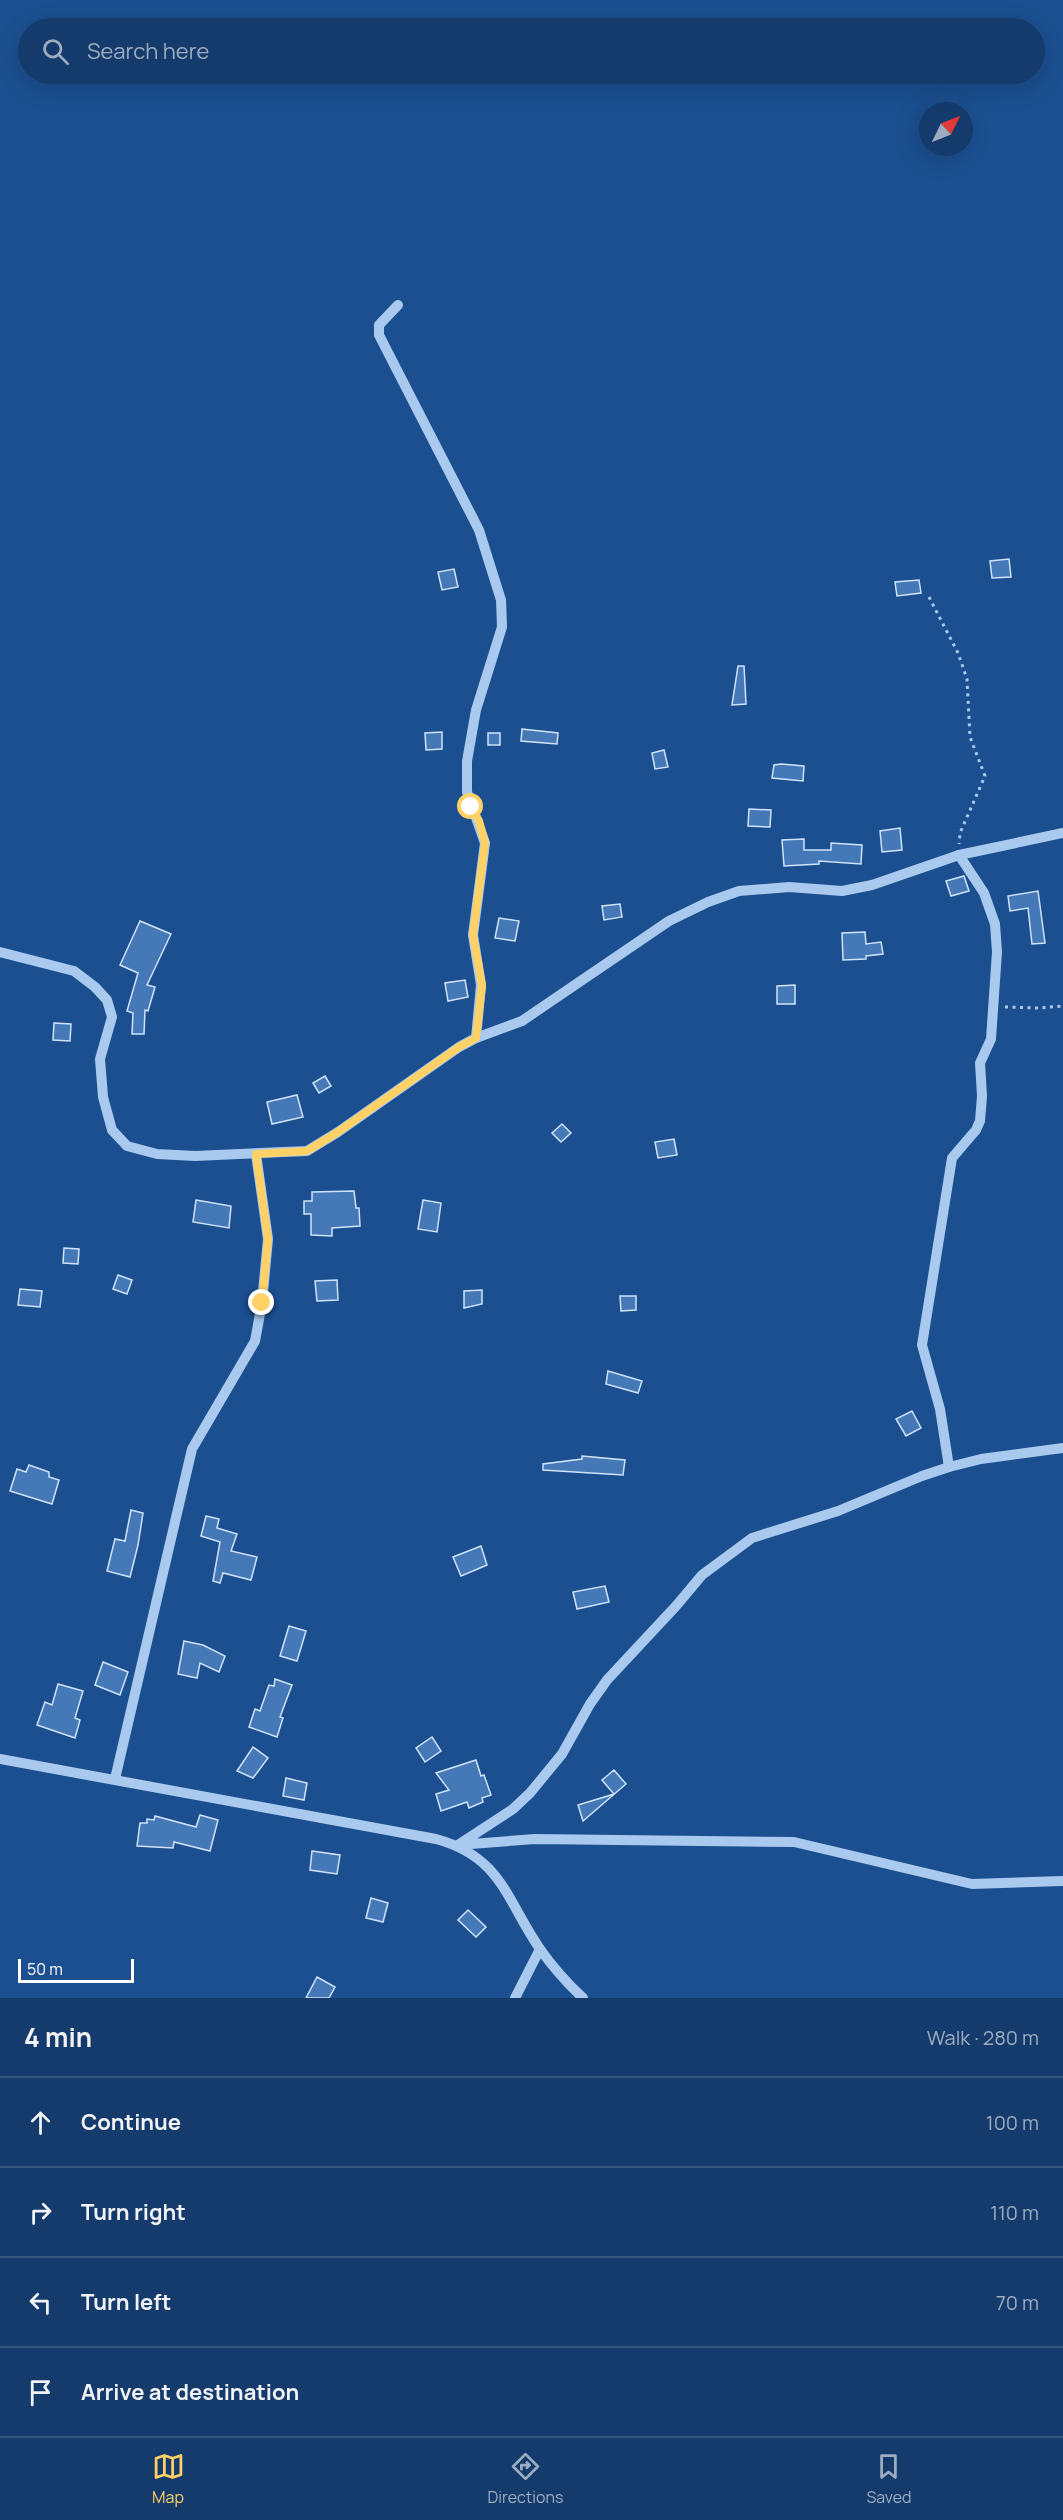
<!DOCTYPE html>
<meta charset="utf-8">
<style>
:root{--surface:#143b6b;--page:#1d4271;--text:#f1f3f6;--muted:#9dadc1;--line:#33557e;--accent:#ffd166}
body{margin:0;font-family:Manrope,sans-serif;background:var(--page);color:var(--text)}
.compass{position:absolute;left:919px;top:102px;width:54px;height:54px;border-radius:50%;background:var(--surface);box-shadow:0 6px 24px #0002;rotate:47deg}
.scale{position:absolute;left:18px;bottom:15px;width:116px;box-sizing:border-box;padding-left:6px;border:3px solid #fff;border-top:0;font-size:16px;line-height:21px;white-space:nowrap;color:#fff;-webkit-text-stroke:4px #1b4f8f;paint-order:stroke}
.stop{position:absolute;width:18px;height:18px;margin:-14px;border:4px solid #ffd166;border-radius:50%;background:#fff}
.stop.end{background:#ffd166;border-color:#fff;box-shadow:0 2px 6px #0008}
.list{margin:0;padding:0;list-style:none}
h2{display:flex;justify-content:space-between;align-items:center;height:78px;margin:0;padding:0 24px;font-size:26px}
h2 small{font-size:20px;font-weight:400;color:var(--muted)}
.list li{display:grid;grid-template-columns:39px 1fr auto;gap:18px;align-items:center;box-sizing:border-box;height:90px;padding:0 24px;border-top:2px solid var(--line)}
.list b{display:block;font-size:22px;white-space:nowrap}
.list em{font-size:20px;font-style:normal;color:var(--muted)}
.icon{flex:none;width:33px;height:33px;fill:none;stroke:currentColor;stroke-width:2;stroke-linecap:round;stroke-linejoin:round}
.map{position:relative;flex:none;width:1063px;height:1998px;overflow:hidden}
.search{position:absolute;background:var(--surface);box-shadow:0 6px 24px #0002;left:18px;right:18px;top:18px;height:66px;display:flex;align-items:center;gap:15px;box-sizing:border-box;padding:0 21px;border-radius:33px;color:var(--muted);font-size:22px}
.sheet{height:438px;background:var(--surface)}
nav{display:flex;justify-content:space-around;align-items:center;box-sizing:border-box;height:84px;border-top:2px solid var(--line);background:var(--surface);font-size:16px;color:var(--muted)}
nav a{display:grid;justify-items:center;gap:3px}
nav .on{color:var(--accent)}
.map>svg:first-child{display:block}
</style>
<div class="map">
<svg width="1063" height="1998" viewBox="0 0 1063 1998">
<rect width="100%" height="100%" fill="#1b4f8f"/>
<g fill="#4478b7" stroke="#cfe3fa" stroke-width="1.5">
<path d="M1009,559L1011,577L992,578L990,561Z"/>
<path d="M454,569L458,587L442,590L438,572Z"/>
<path d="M919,580L921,593L897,596L895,582Z"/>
<path d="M738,666H744L746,704L732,705Z"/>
<path d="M522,729L558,733L557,744L521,741Z"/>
<path d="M442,732V749L426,750L425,733Z"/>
<rect x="488" y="733" width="12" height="12"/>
<path d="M664,750L668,767L655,769L652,753Z"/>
<path d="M781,764L804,766L803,781L772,778L774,765Z"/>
<path d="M749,809L771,810L770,827L748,826Z"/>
<path d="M900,828L902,850L882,852L880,831Z"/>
<path d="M804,839V850H831V843L862,845L861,864L819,861V864L784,866L782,840Z"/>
<path d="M964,876L969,891L951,896L946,881Z"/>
<path d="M1038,891L1045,943L1032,944L1028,908L1010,911L1008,896Z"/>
<path d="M620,904L622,917L604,920L602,906Z"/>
<path d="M499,918L519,921L515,941L495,938Z"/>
<path d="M140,921L171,934L147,985L155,987L148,1011L145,1010L144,1034H132L133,1013L127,1011L138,973L120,965Z"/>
<path d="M865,932L866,944L881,942L883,954L866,956V959L843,960L842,933Z"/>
<path d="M465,980L468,997L448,1001L445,983Z"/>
<path d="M795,985V1004H777V986Z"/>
<path d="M54,1023L71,1024L70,1041L53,1040Z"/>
<path d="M325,1076L331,1086L319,1093L313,1083Z"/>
<path d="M297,1095L303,1117L272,1124L267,1102Z"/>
<path d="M562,1124L571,1133L561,1142L552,1133Z"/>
<path d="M674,1139L677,1155L658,1158L655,1142Z"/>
<path d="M354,1191L356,1208H359L360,1226L332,1228V1236L311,1235V1214H304V1201H312V1192Z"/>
<path d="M196,1200L231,1206L229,1228L193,1222Z"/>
<path d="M423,1200L441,1203L437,1232L418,1229Z"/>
<path d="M64,1248L79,1249L78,1264L63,1263Z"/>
<path d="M118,1275L132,1280L127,1294L113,1289Z"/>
<path d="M337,1280L338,1300L317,1301L315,1281Z"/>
<path d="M20,1289L42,1291L40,1307L18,1305Z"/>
<path d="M482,1290V1304L464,1308V1291Z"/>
<path d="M620,1296H636V1310L621,1311Z"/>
<path d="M608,1371L642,1381L638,1393L606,1384Z"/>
<path d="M912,1411L921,1428L906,1436L896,1419Z"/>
<path d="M582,1456L625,1460L623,1475L543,1470V1464L582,1459Z"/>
<path d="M29,1465L49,1472V1477L59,1480L52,1504L10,1491L17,1469L26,1472Z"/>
<path d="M131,1510L143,1513L138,1545L130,1577L107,1571L115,1539L125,1541Z"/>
<path d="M206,1516L219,1519L217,1528L237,1534L231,1551L257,1557L251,1580L223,1573L220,1583L213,1581L220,1542L201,1536Z"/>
<path d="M481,1546L487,1565L461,1576L453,1557Z"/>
<path d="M605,1586L609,1602L577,1609L573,1592Z"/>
<path d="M289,1626L306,1631L297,1661L280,1656Z"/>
<path d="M184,1641L203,1645L225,1656L219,1672L200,1663L197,1678L178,1674Z"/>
<path d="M103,1662L128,1672L120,1695L95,1685Z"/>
<path d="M275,1679L292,1685L280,1717L283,1718L277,1737L249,1727L255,1709L260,1711L269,1685L274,1686Z"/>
<path d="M58,1684L83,1691L75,1718L80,1720L75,1738L37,1725L45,1702L52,1705Z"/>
<path d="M432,1737L441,1751L425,1762L416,1748Z"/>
<path d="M253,1747L268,1758L253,1778L237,1771Z"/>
<path d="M476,1760L481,1776L484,1775L491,1795L482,1798L483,1802L469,1808L467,1802L441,1811L436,1794L449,1790L436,1773Z"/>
<path d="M614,1770L626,1784L583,1821L578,1805L614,1794L602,1780Z"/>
<path d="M286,1778L307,1783L304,1800L283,1796Z"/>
<path d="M200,1815L218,1820L210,1851L174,1842L173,1848L137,1846L140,1823H147V1819L154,1820L155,1816L196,1827Z"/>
<path d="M312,1851L340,1855L337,1874L310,1870Z"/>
<path d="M371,1898L388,1903L383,1922L366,1918Z"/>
<path d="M468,1910L486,1927L476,1937L458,1920Z"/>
<path d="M317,1977L335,1987L329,1998H306Z"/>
</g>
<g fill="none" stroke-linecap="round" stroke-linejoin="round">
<g stroke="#a9c9ee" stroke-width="3" stroke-dasharray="3 4.5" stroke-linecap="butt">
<path d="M929,597L958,653L967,679L970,737L985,776L960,833L959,844"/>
<path d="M1005,1007L1039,1008L1063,1006"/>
</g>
<g stroke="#a9c9ee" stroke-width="10">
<path d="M398,305L379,325V335L479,530L501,600L502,627L476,710L467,761V792L485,843L473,935L481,985L476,1038"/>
<path d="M0,952L74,971L95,987L107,1000L112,1017L100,1059L103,1097L112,1130L127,1146L157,1154L195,1156L307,1151L338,1132L459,1047L476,1038L522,1021L669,921L708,902L739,891L789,887L842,891L872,885L959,855L1063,833"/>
<path d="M1063,1448L981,1459L949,1467L922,1476L838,1511L752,1538L702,1575L676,1606L607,1680L590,1704L562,1754L530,1793L513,1809L458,1845L535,1839L794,1842L972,1884L1063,1881"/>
<path d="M949,1467L940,1409L922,1345L952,1158L976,1130L980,1121L982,1096L980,1063L991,1039L997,952L995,924L984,893L959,855"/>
<path d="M0,1759L436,1839C502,1857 506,1900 540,1949C552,1966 568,1984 583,1998"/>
<path d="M115,1779L192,1449L255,1341L262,1303L268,1239L256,1154"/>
<path d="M515,1998L540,1949"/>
</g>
</g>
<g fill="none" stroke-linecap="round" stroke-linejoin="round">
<path stroke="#ffd166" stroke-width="8" d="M262,1303L268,1239L256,1154L307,1151L338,1132L459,1047L476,1038L482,985L473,935L485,843L479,821L471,807"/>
</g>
</svg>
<svg class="compass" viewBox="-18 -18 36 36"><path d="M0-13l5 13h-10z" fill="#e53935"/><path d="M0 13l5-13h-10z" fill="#9dadc1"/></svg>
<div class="scale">50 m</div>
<div class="stop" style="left:471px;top:807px"></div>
<div class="stop end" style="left:262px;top:1303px"></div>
<div class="search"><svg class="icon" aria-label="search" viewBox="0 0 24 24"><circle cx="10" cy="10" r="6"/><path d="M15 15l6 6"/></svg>Search here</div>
</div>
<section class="sheet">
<h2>4 min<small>Walk · 280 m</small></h2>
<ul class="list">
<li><svg class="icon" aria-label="ahead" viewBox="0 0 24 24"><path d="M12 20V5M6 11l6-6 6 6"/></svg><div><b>Continue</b></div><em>100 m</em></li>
<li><svg class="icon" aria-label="right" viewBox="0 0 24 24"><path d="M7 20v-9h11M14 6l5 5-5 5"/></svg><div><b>Turn right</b></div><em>110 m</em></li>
<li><svg class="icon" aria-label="left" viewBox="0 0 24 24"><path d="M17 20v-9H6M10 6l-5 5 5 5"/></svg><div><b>Turn left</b></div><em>70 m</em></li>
<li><svg class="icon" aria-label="arrive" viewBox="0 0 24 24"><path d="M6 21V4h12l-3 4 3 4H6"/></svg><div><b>Arrive at destination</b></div></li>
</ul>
</section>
<nav>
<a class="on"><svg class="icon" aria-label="map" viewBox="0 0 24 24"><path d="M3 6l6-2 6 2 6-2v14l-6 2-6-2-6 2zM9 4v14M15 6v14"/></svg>Map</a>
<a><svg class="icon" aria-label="directions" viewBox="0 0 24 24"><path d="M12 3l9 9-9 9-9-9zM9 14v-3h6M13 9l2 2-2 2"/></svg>Directions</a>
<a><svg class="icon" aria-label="saved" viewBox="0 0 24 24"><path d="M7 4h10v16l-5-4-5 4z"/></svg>Saved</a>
</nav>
